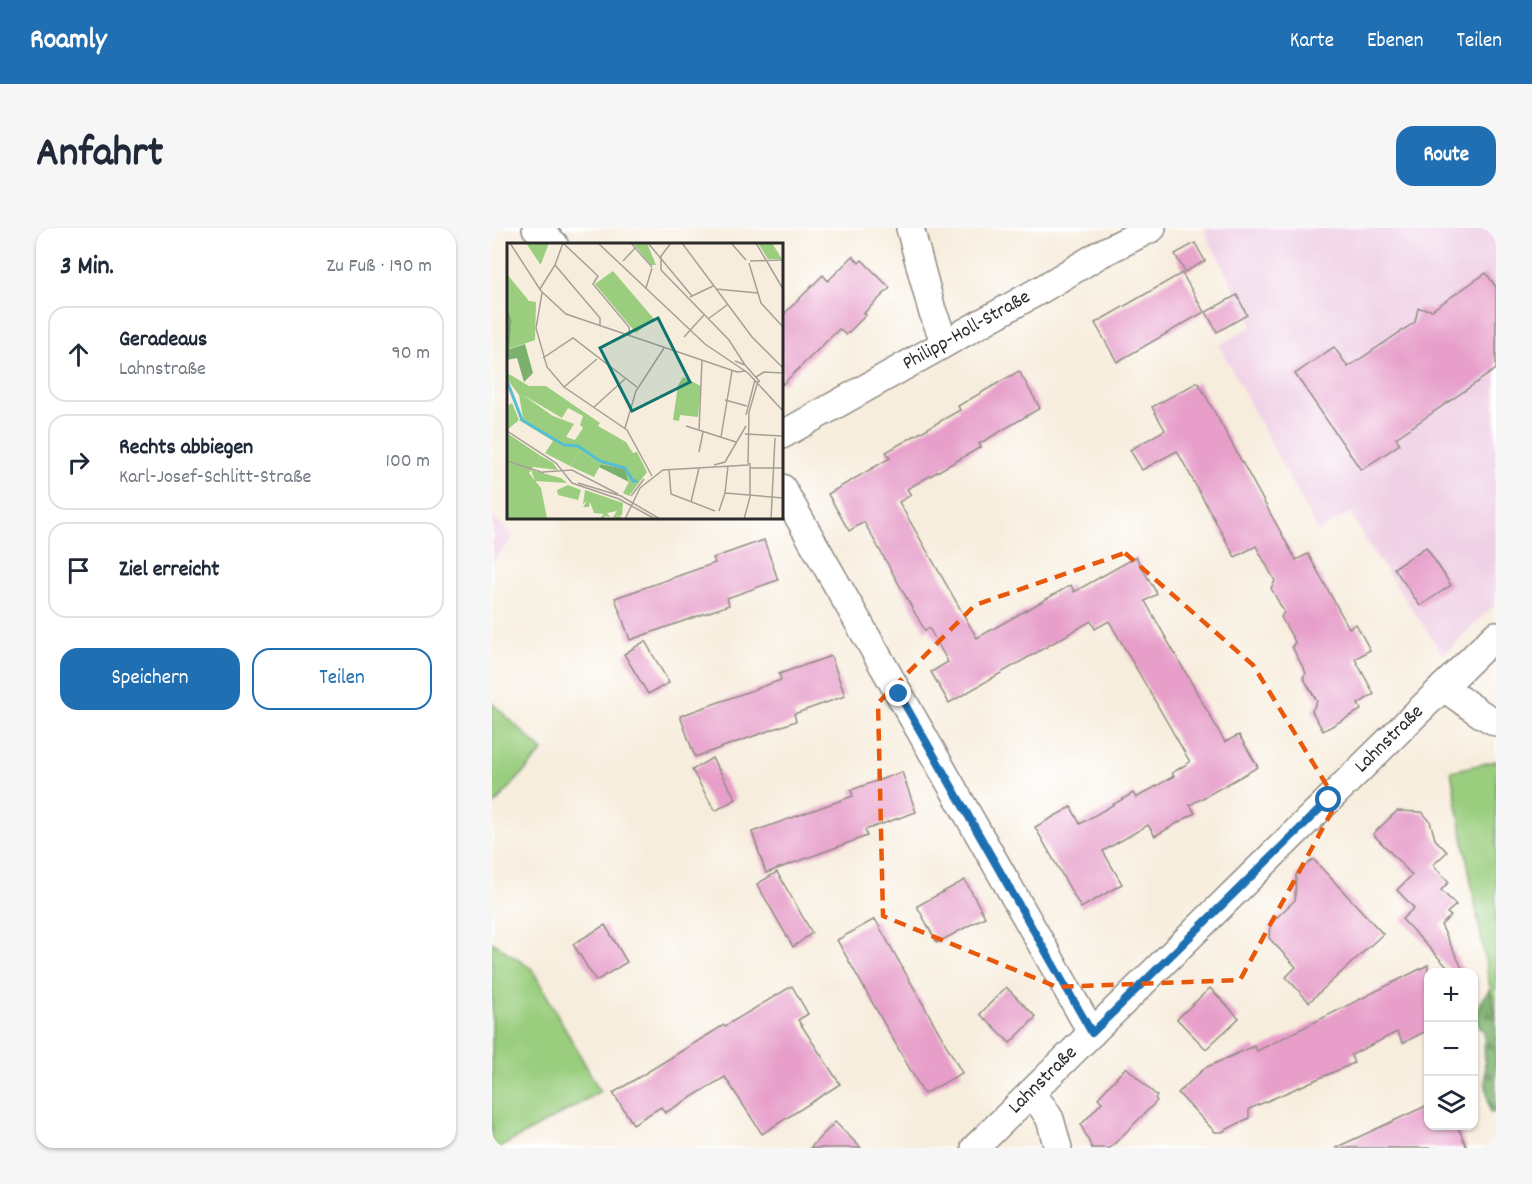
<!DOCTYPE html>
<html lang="de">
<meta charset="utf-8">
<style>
:root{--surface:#fff;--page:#f6f6f7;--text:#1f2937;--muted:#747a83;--line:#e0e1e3;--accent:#1f6fb2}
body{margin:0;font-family:Dekko,sans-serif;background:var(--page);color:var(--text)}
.controls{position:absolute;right:18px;bottom:18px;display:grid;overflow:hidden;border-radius:12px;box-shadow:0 2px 4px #0004}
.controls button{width:54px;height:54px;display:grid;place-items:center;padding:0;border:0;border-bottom:2px solid var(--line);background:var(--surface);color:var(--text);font:30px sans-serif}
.stop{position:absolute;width:18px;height:18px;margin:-14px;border:4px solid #1f6fb2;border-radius:50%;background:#fff}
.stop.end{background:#1f6fb2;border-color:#fff;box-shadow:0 2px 6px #0008}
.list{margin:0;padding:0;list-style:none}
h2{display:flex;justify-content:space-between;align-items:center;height:78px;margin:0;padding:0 24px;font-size:26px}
h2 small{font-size:20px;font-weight:400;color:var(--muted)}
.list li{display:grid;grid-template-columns:39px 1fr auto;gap:18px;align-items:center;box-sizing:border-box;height:96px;margin:0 12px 12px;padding:0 12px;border:2px solid var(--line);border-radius:18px}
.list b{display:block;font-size:22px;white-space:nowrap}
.list p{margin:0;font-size:20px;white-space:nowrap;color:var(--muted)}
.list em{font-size:20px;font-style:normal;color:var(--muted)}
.actions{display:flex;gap:12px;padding:18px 24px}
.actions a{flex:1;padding:14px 0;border:2px solid var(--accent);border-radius:18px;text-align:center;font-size:21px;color:var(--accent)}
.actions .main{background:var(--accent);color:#fff}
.icon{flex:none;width:33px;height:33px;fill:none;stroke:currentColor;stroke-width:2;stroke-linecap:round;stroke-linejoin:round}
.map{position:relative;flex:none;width:1004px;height:920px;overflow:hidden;border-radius:18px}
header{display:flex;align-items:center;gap:36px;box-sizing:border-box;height:84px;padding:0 30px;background:var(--accent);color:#fff}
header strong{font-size:28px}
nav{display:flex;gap:33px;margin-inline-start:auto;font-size:21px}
.intro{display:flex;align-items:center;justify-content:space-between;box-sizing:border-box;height:144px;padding:0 36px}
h1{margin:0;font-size:42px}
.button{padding:15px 27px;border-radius:18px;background:var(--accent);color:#fff;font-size:21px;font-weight:700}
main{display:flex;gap:36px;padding:0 36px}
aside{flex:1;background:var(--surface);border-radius:18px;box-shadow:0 2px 4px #0004}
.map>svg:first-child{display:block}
</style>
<header>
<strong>Roamly</strong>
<nav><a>Karte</a><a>Ebenen</a><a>Teilen</a></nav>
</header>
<div class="intro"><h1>Anfahrt</h1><a class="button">Route</a></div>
<main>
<aside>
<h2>3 Min.<small>Zu Fuß · 190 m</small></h2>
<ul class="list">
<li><svg class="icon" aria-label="ahead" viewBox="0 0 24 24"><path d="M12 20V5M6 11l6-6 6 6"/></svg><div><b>Geradeaus</b><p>Lahnstraße</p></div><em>90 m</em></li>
<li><svg class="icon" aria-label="right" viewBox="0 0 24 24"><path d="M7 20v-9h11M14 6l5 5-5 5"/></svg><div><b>Rechts abbiegen</b><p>Karl-Josef-Schlitt-Straße</p></div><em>100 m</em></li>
<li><svg class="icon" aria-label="arrive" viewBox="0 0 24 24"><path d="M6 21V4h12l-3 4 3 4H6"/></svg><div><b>Ziel erreicht</b></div></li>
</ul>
<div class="actions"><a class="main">Speichern</a><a>Teilen</a></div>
</aside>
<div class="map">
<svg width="1004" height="920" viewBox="0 0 1004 920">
<defs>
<pattern id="forest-firs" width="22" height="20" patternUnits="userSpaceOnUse" patternTransform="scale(1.5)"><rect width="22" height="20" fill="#7bb16d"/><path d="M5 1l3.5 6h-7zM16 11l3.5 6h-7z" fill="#65905a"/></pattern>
</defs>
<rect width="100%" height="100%" fill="#fff"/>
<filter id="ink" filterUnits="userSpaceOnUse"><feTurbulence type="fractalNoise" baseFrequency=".0167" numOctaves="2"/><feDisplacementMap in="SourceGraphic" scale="12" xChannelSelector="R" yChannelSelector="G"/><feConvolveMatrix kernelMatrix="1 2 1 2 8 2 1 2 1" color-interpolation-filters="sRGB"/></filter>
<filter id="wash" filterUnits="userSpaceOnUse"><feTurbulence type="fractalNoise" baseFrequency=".008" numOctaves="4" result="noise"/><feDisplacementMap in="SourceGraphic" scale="24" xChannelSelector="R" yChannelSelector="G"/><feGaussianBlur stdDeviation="1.35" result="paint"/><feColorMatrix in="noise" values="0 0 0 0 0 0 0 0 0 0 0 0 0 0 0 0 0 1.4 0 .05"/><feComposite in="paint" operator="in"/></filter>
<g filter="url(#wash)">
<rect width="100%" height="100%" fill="#f7eddd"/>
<g fill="#efd0e5">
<path d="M718,0H1004V375L951,427L873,311L859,284L826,304L727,117L761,98L712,2Z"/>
<path d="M0,288L22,309L0,333Z"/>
</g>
<path fill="url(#forest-firs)" stroke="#536e4c" stroke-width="1.5" d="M998,761L1004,793V884L998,885L993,851L992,804L982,791V789L989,773Z"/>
<g fill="#9ace7e" stroke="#627c54" stroke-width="1.5">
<path d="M0,475L51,523L0,579Z"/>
<path d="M1004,533V792L959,543Z"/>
<path d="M0,714L40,741L108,863L80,880L7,920H0Z"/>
</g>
<g id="blocks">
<g fill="#e79fca">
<path d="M703,15L713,33L693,44L683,26Z"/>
<path d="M361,28L367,35L370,32L398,60L372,85L374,87L354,107L347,101L290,157V88L331,47L336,53Z"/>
<path d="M690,45L712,84L625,134L603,95Z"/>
<path d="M994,45L1004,59V141L904,210L908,216L869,242L803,146L842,119L856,139L923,94L926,80L940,82Z"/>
<path d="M745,67L755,87L725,104L714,84Z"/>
<path d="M527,143L548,180L487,216L489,219L415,261L419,267L407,274L485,410L579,357L582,364L644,329L665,366L653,373L733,514L747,507L766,539L698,577L703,585L663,608L656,597L611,623L630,656L589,680L543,599L579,579L588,596L641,565L644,570L682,548L680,545L698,534L617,393L603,401L599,393L457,475L439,444L456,434L437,400L433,403L372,294L357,303L336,266L398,230L394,224L468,182L466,178Z"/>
<path d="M706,154L804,332L816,326L857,400L864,396L878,422L863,431L882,466L866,476L869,482L831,503L820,483L825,473L811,449L814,445L800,419L803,414L789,389L792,384L779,360L783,353L764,318L743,329L685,223L650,242L638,222L673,202L660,179Z"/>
<path d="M272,312L286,352L235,370L237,377L138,412L123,370L223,335L221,330Z"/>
<path d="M934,319L959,357L928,378L902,340Z"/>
<path d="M153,413L177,455L156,466L132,426Z"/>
<path d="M339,428L353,468L302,486L304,493L203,529L188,488L289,452L287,446Z"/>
<path d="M220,530L244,571L223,583L200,542Z"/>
<path d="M410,544L424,584L373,602L375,608L274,645L260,604L361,568L359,562Z"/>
<path d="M905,583L930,584L938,593L943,611L955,624L941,637L957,654L949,662L964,677L955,685L959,688L949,697L972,744H960L910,691L922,680L905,662L920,647L881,606Z"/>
<path d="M821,631L891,706L817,774L794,749L804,739L777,710L778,696L803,672L804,647Z"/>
<path d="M285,644L320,705L301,719L265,656Z"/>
<path d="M473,652L493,689L445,715L425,678Z"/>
<path d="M383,691L470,845L432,866L345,712Z"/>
<path d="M113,697L135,734L104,753L81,716Z"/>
<path d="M936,737V802L911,815L905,804L859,827L862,835L757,881V890L730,904H723L686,865L713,840L762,818L765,823Z"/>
<path d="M300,758L316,786L306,792L348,856L270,906L233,849L173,885L169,879L141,896L121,865L232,797L233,798Z"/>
<path d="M514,759L544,789L518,815L488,786Z"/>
<path d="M718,760L747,790L714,821L685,791Z"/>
<path d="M634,839L665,868L663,870L665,873L618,920H600L589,897L610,874L606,870Z"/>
<path d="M936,877V897H965L975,920H843Z"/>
<path d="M343,894L369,920H318Z"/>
</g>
</g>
</g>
<g filter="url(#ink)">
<use href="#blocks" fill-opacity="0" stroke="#918c84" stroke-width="1.5"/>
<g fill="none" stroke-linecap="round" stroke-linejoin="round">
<g stroke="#918c84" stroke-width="30">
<g id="minor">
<path d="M44,0L62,16"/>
<path d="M418,0L440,82L453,115"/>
<path id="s1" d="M290,207L550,61L608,26L660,0"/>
<path d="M290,260L600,805"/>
<path d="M951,459L989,486L1004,494"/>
<path d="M539,865L551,880L558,891L566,920"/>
<path id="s2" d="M483,920L1004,407"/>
</g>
</g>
<use href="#minor" stroke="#fff" stroke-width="27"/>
</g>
</g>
<g fill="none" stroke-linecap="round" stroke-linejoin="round" filter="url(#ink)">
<path stroke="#1f6fb2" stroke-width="8" d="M407,466L600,805L837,572"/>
</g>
<path fill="none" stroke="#e8590c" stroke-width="4.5" stroke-dasharray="12 8" stroke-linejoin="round" d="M633,325L761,437L845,574L748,752L565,759L391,688L386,475L483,377Z"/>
<g text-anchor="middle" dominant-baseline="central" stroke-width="4.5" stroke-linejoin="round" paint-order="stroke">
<g font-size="20" fill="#2b2b2b" stroke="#fff">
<text stroke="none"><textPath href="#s1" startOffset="212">Philipp-Holl-Straße</textPath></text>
<text stroke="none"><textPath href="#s2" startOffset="582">Lahnstraße</textPath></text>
<text stroke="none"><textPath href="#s2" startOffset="96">Lahnstraße</textPath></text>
</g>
</g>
<g transform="translate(15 15)">
<rect width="276" height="276" fill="#f7eddd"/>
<path d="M73,208L94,221L87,234L63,223ZM34,213L46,220L51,227L26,224ZM24,227L54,235L60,240L28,238ZM61,242L74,247L71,257L51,252L50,247ZM78,247L116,260L115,272L108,274L114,273V276L106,274L110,268L100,270L103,274L98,273L97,275L92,276L97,271L87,270L83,259L82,264H76L80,258L76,261Z" fill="#9ace7e"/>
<path d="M0,62L5,77L3,106L18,101L26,130L17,139L10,115L0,117ZM94,221L118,226L122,239L92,224Z" fill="#7bb16d"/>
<path d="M19,0H42L34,21H33ZM126,0H140L149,22H144ZM251,0H265L275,16H261ZM106,28L147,76L129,90L88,41ZM0,31L22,58L29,59L28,97L2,106L5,77L0,62ZM0,130L22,143H39L93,180L91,183L119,199L126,210L130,209L140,229L122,253L116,250L122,239L118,226L94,221L73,208L63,223L38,210L46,198L12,177L0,187V163L5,160L12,177L16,175L12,152L0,136ZM16,152L55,175L61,165L76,173L73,182L76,185L68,197L59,194L67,181L46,173ZM176,134L194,143L191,174L173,172L172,178L166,177L171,142ZM0,190L34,213L22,230L34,245L40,275L0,276Z" fill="#9ace7e" fill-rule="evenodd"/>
<path fill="none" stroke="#56bed3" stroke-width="3" d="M0,138L15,177L57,202L71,203L93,218L118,225L126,238H131"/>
<path fill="none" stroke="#a59f96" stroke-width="1.5" d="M3,0L34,48L59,71L230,129L239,128M56,0L91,33L86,41L122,84L123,93M91,0L198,101L241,130L276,168M124,0L145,24M141,0L185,53M164,0L154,13V27L222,97L238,122M175,0L245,94L276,125M224,0L239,17M249,0L276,46M116,18L129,4M243,18L276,17M242,20L254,60L276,84M48,22L93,75V83M139,45L145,25M33,46L48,22L56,0M209,46L251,50M35,50L29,85L40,124L57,144L120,187L145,233M183,54L206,43M201,76L220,62M177,94L197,72M36,115L66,95L130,144M228,118L238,122L253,139M249,134L257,129L276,130M57,144L90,116M218,157L240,163M87,164L118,136M239,172L248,137M179,183L229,199M118,185L129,148L157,105M192,187L195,117M0,188L49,220L65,240L112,256L148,276M238,191L276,193M214,194L225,128M192,209L196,189M0,218L37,230M207,222L218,219L239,183M243,225H276M162,226L164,251L208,268M36,229L65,227L111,251M71,240L114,253L153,276M218,250L276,255M124,253L137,236M184,259L192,225M212,268L218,250L221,223M118,276L133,245L156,227L241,222L242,169L251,138M237,276L243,254V220M264,276L268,195"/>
<path fill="#0f766e" fill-opacity="0.15" stroke="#0f766e" stroke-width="3" d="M151,75L183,139L125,168L93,105Z"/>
<rect width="276" height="276" fill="none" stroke="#2b2b2b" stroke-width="3"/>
</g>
</svg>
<div class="controls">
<button>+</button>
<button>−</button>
<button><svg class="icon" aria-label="layers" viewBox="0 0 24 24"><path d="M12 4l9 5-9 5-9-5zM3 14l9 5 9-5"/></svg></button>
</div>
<div class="stop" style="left:837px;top:572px"></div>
<div class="stop end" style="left:407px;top:466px"></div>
</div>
</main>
